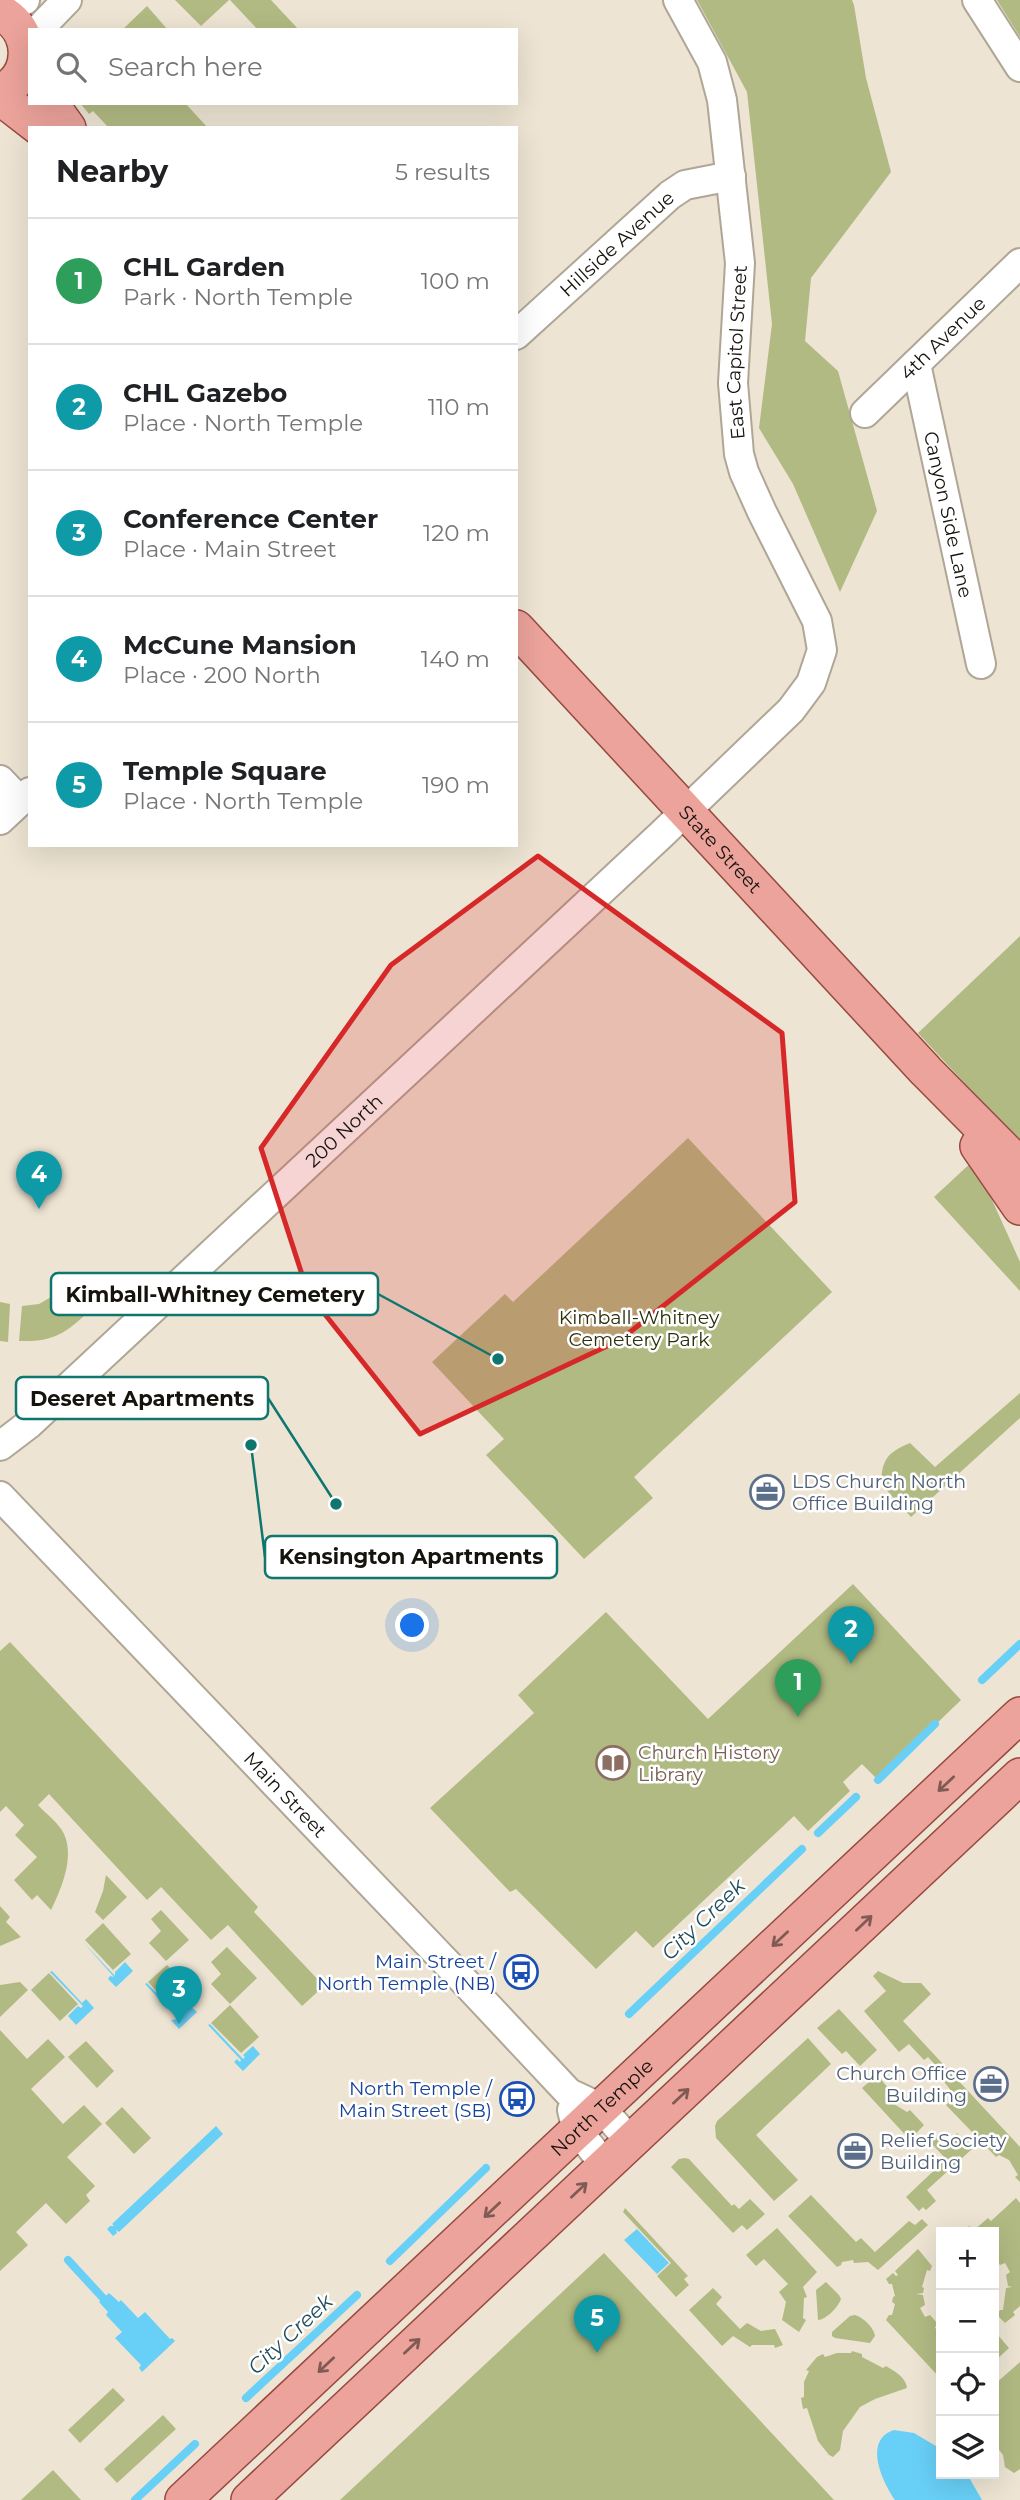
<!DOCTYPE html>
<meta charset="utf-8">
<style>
:root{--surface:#fff;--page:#f6f6f6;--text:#202124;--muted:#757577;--line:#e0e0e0;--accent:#1a73e8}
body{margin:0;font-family:Montserrat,sans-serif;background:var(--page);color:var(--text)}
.controls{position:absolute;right:21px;bottom:21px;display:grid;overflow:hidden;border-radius:0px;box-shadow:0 7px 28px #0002}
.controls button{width:63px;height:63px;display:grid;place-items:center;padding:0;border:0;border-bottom:2px solid var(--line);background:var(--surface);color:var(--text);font:35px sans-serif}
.you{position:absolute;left:413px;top:1626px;width:24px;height:24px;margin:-18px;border:5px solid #fff;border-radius:50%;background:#1a73e8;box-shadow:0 0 0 10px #1a73e833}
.badge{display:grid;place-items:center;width:46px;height:46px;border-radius:50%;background:var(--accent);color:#fff;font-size:23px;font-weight:700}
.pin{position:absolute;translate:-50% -58px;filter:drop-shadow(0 2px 4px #0008)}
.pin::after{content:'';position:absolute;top:37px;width:24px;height:21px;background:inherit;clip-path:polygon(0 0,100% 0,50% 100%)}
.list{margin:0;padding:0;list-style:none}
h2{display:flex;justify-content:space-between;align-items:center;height:91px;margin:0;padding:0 28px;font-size:30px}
h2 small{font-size:23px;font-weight:400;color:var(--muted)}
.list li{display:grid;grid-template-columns:46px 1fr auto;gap:21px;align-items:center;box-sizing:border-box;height:126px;padding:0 28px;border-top:2px solid var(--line)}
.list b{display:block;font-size:26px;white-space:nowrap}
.list p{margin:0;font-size:23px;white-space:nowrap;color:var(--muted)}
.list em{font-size:23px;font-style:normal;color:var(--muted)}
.icon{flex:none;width:38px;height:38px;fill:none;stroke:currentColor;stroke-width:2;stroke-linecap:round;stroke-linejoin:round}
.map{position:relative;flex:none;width:1020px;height:2500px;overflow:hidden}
.search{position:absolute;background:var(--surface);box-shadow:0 7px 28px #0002;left:28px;top:28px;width:490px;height:77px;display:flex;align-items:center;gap:18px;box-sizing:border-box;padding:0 24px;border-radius:0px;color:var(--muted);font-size:26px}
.panel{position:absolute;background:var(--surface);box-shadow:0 7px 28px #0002;left:28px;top:126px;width:490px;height:721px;border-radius:0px}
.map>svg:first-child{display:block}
</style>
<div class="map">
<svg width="1020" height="2500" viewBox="0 0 1020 2500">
<rect width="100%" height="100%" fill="#ede4d3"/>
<g fill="#b2ba83">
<path d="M175,0H229L201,26Z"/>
<path d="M230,0H271L299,30H258Z"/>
<path d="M697,0H852L854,5L866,78L891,172L811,278L805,341L838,371L877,511L840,592L793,484L759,428L772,324L747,92Z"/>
<path d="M997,0H1020V37Z"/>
<path d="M147,6L168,30H122Z"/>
<path d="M80,103H185L208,128H109L93,111L89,114Z"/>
<path d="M1020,936V1143L918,1033Z"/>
<path d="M688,1138L832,1292L634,1477L653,1498L584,1559L486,1455L504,1439L432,1362L505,1294L513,1302Z"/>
<path d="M974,1160L1020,1262V1291L934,1197Z"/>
<path d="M65,1289L88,1312C65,1334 53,1342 19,1341L22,1306L39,1304Z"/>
<path d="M0,1302L10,1304L8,1342L0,1341Z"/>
<path d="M1020,1393V1418L911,1517L881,1484C882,1459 887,1453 910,1443L935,1467Z"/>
<path d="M853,1584L961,1700L878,1780L862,1764L843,1782L850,1791L808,1831L794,1816L653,1948L636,1931L596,1969L516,1889L510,1892L430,1808L534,1713L518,1695L606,1612L708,1719Z"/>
<path d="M10,1642L258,1907L254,1912L324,1986L302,2006L228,1925L211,1940L161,1887L147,1900L49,1794L38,1805C45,1813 60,1824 64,1834C75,1858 61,1889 51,1910L37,1895L32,1900L14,1880L37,1857L15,1835L24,1825L6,1806L0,1812V1651Z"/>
<path d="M106,1875L127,1897L103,1920L95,1912L103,1891Z"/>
<path d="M0,1906L10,1917L6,1922L21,1937L0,1946Z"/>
<path d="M161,1910L189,1940L166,1961L149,1943L161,1931L151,1919Z"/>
<path d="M103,1923L131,1954L113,1970L85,1940Z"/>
<path d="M227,1947L257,1978L230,2004L211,1984L221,1974L211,1962Z"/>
<path d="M167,1965L195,1995L176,2012L148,1982Z"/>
<path d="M878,1971L903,1983H921L931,1994L903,2021L1020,2147V2182L1015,2177L1018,2175L1009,2160L999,2155L996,2157L946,2105L955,2096L942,2079L945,2076L928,2057L924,2060L909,2044L899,2052L864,2011L886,1991L873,1976Z"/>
<path d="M49,1973L78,2004L60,2021L31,1990Z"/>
<path d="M20,1982L28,1990L0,2017V1985Z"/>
<path d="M230,2005L259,2037L241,2053L211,2023Z"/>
<path d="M839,2009L877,2050L860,2066L846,2051L842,2054L817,2028Z"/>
<path d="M0,2030L27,2059L48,2039L65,2057L31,2089L63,2124L84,2105L102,2124L67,2157L95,2186L86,2195L90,2201L66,2224L46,2203L16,2232L28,2245L0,2271Z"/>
<path d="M808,2038L831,2064L756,2135L798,2180L774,2201L716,2138L715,2126L717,2121Z"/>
<path d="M86,2041L114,2071L97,2088L68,2057Z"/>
<path d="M877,2075L890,2090L888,2092L894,2104L907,2112L910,2110L924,2125L910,2140L862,2088Z"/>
<path d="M122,2107L151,2138L134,2154L105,2123Z"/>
<path d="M957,2133L972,2149L927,2190L936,2201L926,2210L923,2207L919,2211L906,2197L946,2159L931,2143L936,2138L944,2146Z"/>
<path d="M685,2158L689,2159L732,2206L734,2204L739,2209L750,2199L765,2214L747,2230L742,2225L733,2233L671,2167L679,2159Z"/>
<path d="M811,2195L856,2242L861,2238L875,2252L909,2221L915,2225L922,2219L928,2225L878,2270L868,2262L854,2263L853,2260L842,2262L841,2265L837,2267L788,2216Z"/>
<path d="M1016,2198L1020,2203V2306L1013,2312L1015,2315L1005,2323L997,2315L1000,2310H1003L1006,2288L1012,2287L1008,2286L1006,2275L1010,2272L1005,2263L1000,2265L994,2258V2232H963L969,2226L974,2230L988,2218L991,2221Z"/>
<path d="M625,2208L688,2276L684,2279L689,2285L676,2297L657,2276L671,2263L623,2212Z"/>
<path d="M777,2228L817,2272L803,2287L807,2297L804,2298L803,2318L806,2320L799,2332L782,2320L786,2302L779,2292L788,2284L764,2259L756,2266L746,2255Z"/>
<path d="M918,2249L932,2266L930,2271L927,2270L922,2287L924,2288L923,2293L916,2294L923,2295L925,2305L920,2308L925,2317L930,2315L937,2323L935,2328L941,2332V2379L886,2320L889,2315H892L895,2304L892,2302L893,2297L895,2296L892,2284H889L886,2279L893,2273L896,2276L898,2275L895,2271Z"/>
<path d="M604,2253L834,2500H340Z"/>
<path d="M826,2282L839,2295L841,2299C838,2307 827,2319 818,2320L816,2290Z"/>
<path d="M713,2288L722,2297L716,2304L740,2329L747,2323L761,2331L775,2329L783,2345L775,2348L774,2345H752L750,2347L733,2336L722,2346L689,2310Z"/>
<path d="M855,2315C863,2317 874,2328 875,2336L870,2343L835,2338L832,2336V2332L850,2316Z"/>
<path d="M997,2334L1009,2348L994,2362V2337Z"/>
<path d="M852,2351L862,2354V2357L883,2368L886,2366C894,2371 906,2377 907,2388L875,2399L860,2407L843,2431L840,2450L833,2457L829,2455L818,2441L807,2408L803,2409L801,2398L804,2397V2382L809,2371L806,2370L817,2357L823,2354L825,2357L837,2353H851Z"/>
<path d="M1020,2362V2469L1014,2473L1005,2467L1003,2455L994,2443V2385Z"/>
<path d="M113,2388L125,2400L80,2443L68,2430Z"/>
<path d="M163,2415L176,2429L117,2483L104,2469Z"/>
<path d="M53,2470L81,2500H21Z"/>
</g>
<g fill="#68d0f7">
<path d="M83,1942L115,1976V1972L125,1962L133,1971L116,1987L108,1979L110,1976L114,1977Z"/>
<path d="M52,1971L82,2003L86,1999L94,2008L76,2025L68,2016L78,2006L81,2008L83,2006L50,1972Z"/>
<path d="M147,1983L179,2017L178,2014L188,2004L197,2012L179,2029L171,2020L178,2019L145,1984Z"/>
<path d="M210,2024L243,2059L245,2057L243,2055L253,2046L260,2054L243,2071L234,2062L237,2059L240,2062L241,2060L208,2025Z"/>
<path d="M216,2126L223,2134L119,2232L116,2230L117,2233L113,2236L107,2229L110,2226H114L112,2224Z"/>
<path d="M637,2229L669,2263L657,2274L624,2240Z"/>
<path d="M109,2293L119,2302L121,2300L138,2318L145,2312L170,2339L172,2338L175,2341L142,2372L139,2368L141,2365L115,2338L122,2332L106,2315L108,2312L99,2302Z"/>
<path d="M894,2430L914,2433L941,2449V2474H967L982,2500H895C882,2481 863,2440 894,2430Z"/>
</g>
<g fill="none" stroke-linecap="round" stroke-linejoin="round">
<g stroke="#68d0f7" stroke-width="8">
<path d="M982,1680L1020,1644"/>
<path d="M878,1780L935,1724"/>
<path d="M818,1833L856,1797"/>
<path d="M629,2014L802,1849"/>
<path d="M68,2260L103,2298"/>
<path d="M390,2261L486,2168"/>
<path d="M246,2398L357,2295"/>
<path d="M135,2500L195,2444"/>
</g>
<g stroke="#afa696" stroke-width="32">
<g id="minor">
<path d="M977,0L1020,67"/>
<path d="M2,13L25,0"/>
<path d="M38,30L67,0"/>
<path id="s1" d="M516,335L670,195L685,185L731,176"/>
<path id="s2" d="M916,364L981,664"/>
<path id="s3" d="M865,413L1020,263"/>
<path d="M0,780L20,801"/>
<path d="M0,820L30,792"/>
<path id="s4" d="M0,1446L29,1424L662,834L791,710L811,683L822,650L817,621L762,512L744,472L739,454L733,383L740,263L722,100L712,62L678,0"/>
<path id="s5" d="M0,1496L464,1981L569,2093L601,2108L631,2142"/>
<path d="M572,2110L577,2130L605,2165"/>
</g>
</g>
<g stroke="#98493f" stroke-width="38">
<g id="major">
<path d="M0,12C35,31 35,75 0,93"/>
<path d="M0,97L40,128"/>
<path d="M50,103L68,128"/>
<path id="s6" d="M516,628L926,1071L1020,1166"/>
<path d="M978,1146L1020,1207"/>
<path id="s7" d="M183,2500L1020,1715"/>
<path d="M249,2500L1020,1776"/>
</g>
</g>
<use href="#minor" stroke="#fff" stroke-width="28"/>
<use href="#major" stroke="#eba39b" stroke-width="35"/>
</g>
<defs><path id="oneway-shaft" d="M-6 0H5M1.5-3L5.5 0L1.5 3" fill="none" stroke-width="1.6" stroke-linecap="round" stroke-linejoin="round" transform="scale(1.75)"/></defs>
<g stroke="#805b54">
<use href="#oneway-shaft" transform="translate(946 1784) rotate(137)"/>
<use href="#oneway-shaft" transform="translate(864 1923) rotate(-43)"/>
<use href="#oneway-shaft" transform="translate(780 1939) rotate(137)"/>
<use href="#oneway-shaft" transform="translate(681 2096) rotate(-43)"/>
<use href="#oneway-shaft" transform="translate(579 2190) rotate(-43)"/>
<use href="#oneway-shaft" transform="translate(492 2210) rotate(137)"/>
<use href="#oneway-shaft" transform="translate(412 2346) rotate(-43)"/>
<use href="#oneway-shaft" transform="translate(326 2365) rotate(137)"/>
</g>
<path fill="#d62828" fill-opacity="0.2" stroke="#d62828" stroke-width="5" stroke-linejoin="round" d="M538,856L782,1033L795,1202L620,1340L420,1434L308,1293L261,1148L391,965Z"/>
<defs>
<g id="office-ring" transform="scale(1.75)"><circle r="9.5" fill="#fff" stroke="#5c6f8a" stroke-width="1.5"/><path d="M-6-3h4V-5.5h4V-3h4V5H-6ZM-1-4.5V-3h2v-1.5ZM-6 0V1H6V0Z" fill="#5c6f8a"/></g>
<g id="library-ring" transform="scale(1.75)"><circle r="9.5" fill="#fff" stroke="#8d6e63" stroke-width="1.5"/><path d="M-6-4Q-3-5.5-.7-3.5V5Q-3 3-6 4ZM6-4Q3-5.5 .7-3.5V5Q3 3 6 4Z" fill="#8d6e63"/></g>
<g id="bus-ring" transform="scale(1.75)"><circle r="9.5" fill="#fff" stroke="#1a4fb4" stroke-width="1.5"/><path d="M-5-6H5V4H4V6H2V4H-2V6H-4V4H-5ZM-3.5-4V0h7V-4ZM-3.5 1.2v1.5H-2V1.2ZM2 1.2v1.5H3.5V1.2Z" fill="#1a4fb4"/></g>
</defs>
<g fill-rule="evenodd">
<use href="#office-ring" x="767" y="1492"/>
<use href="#library-ring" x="613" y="1763"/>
<use href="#bus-ring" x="521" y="1972"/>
<use href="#office-ring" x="991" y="2084"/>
<use href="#bus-ring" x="517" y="2099"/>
<use href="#office-ring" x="855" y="2151"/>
</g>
<g text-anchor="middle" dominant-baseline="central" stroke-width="5" stroke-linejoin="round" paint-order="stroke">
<g font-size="19" fill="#16130e" stroke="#fff">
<text stroke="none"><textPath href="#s1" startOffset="136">Hillside Avenue</textPath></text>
<text stroke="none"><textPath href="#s3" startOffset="108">4th Avenue</textPath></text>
<text stroke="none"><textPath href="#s4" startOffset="1465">East Capitol Street</textPath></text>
<text stroke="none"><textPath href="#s2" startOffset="154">Canyon Side Lane</textPath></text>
<text stroke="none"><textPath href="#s6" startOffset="301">State Street</textPath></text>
<text stroke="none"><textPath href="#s4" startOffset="467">200 North</textPath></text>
<text stroke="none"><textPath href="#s5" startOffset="413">Main Street</textPath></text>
<text stroke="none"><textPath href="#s7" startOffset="574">North Temple</textPath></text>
</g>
<g font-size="19" fill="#2c2f09" stroke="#fff">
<text x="639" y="1317">Kimball-Whitney<tspan x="639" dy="22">Cemetery Park</tspan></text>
</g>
<g font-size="19" fill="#4e5e75" stroke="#fff" text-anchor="start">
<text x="792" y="1481">LDS Church North<tspan x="792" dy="22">Office Building</tspan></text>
<text x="967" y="2073" text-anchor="end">Church Office<tspan x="967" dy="22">Building</tspan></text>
<text x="880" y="2140">Relief Society<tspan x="880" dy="22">Building</tspan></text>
</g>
<g font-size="19" fill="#785e54" stroke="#fff" text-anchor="start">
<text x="638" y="1752">Church History<tspan x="638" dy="22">Library</tspan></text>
</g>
<g font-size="19" fill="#164399" stroke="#fff" text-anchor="end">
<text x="496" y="1961">Main Street /<tspan x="496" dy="22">North Temple (NB)</tspan></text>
<text x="492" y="2088">North Temple /<tspan x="492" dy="22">Main Street (SB)</tspan></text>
</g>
<g font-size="21" font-style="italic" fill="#204d5d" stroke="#fff">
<text transform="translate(703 1919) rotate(-44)">City Creek</text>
<text transform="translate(290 2334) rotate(-43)">City Creek</text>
</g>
</g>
<path fill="none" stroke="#0f766e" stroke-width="2.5" d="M498 1359L378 1294M336 1504L268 1398M251 1445L265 1557"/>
<g fill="#0f766e" stroke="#fff" stroke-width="2.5">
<circle cx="498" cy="1359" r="7"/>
<circle cx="336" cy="1504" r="7"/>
<circle cx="251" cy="1445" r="7"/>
</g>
<g fill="#fff" stroke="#0f766e" stroke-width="2.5">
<rect x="51" y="1273" width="327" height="42" rx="7"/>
<rect x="16" y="1377" width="252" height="42" rx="7"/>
<rect x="265" y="1536" width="292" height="42" rx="7"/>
</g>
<g font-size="21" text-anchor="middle" font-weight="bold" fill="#16130e">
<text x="215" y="1302">Kimball-Whitney Cemetery</text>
<text x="142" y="1406">Deseret Apartments</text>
<text x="411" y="1564">Kensington Apartments</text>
</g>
</svg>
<div class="controls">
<button>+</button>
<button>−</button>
<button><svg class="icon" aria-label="locate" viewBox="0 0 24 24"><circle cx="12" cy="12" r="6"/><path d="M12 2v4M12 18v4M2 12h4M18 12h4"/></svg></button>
<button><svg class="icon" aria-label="layers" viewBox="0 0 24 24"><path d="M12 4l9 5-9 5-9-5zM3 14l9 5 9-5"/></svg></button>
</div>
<div class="you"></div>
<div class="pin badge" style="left:798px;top:1717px;background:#2e9e5b">1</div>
<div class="pin badge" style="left:851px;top:1664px;background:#0f9aa8">2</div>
<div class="pin badge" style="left:179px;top:2024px;background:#0f9aa8">3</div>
<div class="pin badge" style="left:39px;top:1209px;background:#0f9aa8">4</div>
<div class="pin badge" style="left:597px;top:2353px;background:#0f9aa8">5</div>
<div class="search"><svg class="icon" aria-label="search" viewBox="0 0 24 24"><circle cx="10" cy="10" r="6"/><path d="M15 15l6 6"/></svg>Search here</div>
<section class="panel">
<h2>Nearby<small>5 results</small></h2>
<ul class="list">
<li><span class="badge" style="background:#2e9e5b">1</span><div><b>CHL Garden</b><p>Park · North Temple</p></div><em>100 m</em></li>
<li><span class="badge" style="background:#0f9aa8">2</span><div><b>CHL Gazebo</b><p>Place · North Temple</p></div><em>110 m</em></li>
<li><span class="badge" style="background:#0f9aa8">3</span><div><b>Conference Center</b><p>Place · Main Street</p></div><em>120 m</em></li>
<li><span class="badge" style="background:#0f9aa8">4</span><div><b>McCune Mansion</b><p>Place · 200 North</p></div><em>140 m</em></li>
<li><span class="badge" style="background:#0f9aa8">5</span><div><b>Temple Square</b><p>Place · North Temple</p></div><em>190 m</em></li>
</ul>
</section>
</div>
